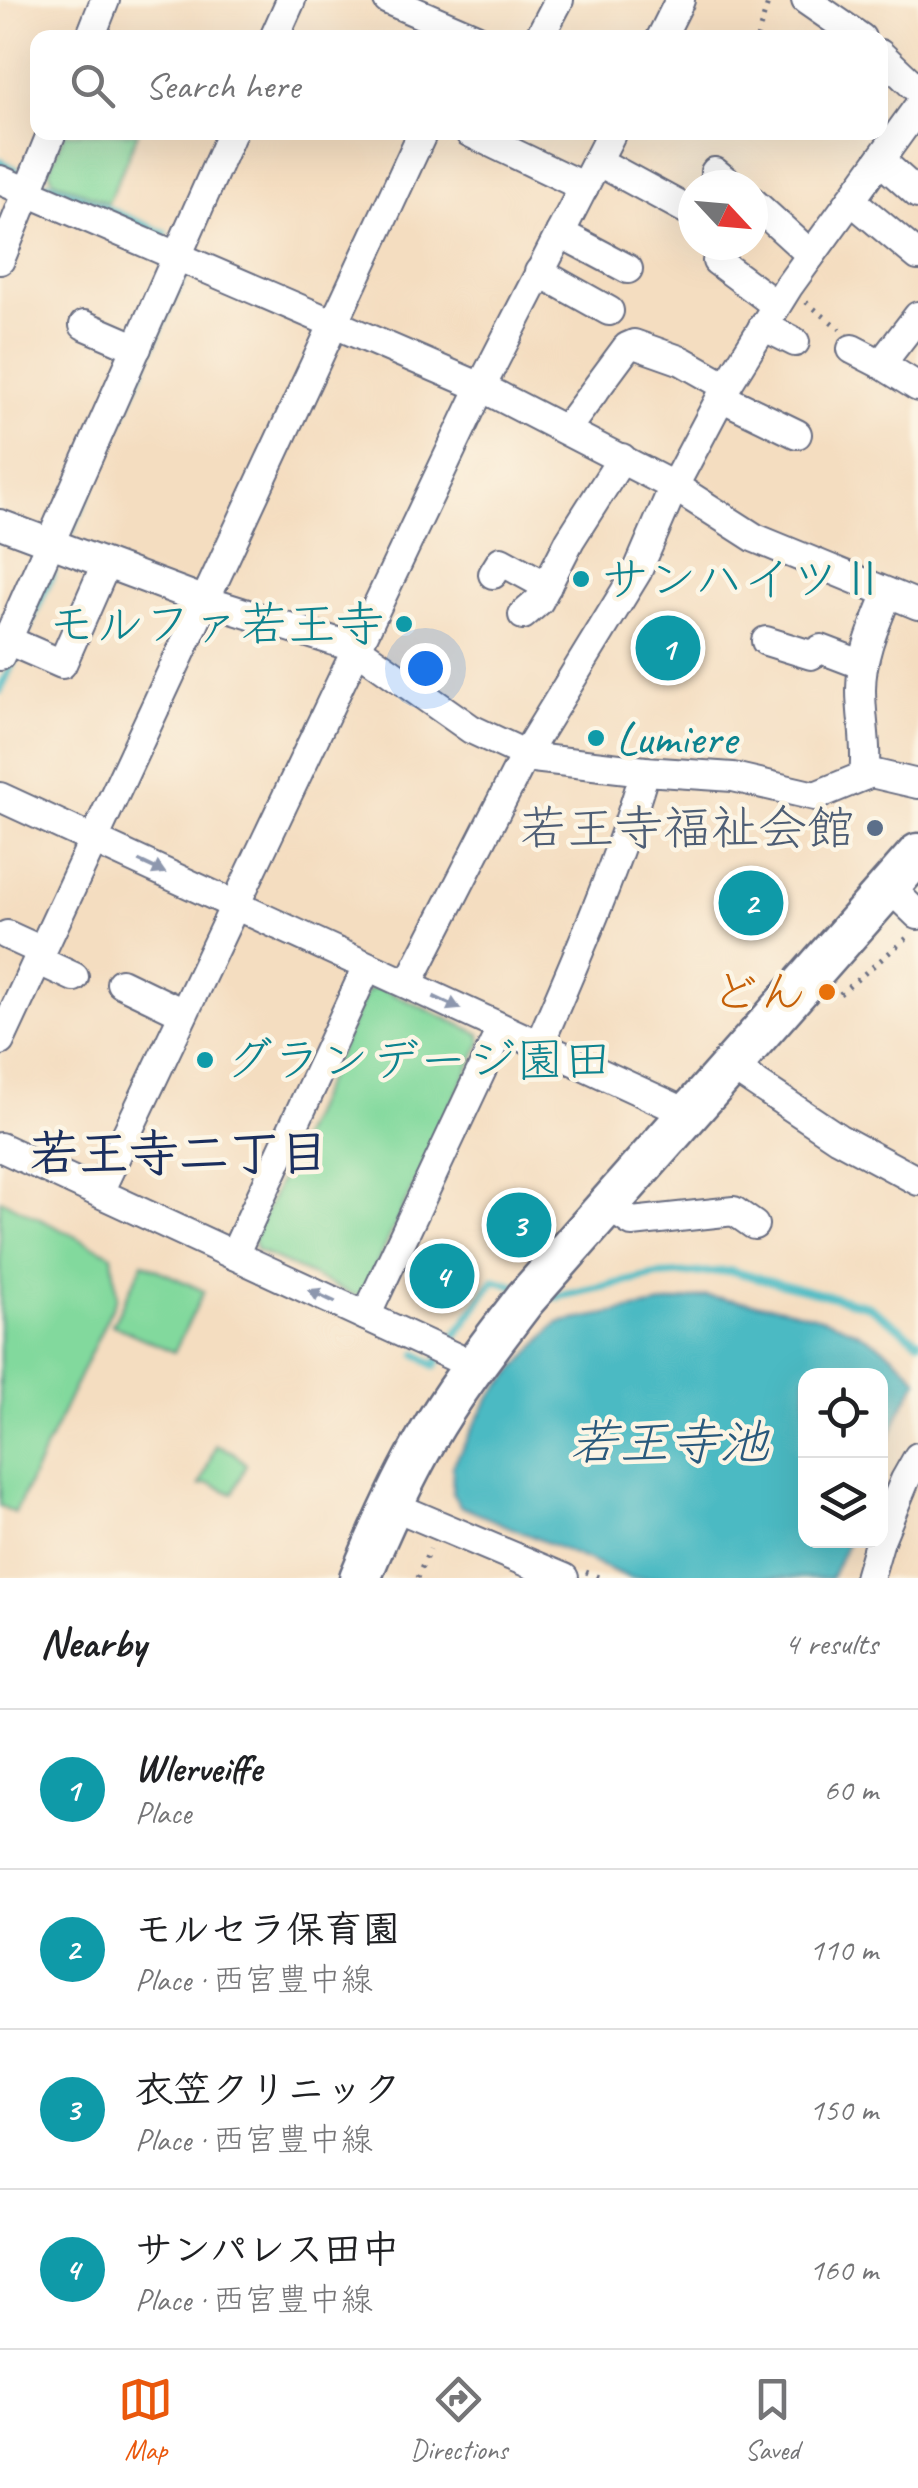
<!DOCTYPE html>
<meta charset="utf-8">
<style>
:root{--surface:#fff;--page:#f6f6f6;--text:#202124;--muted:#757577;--line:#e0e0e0;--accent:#ea580c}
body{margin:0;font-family:Caveat,"Klee One",sans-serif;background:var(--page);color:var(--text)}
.controls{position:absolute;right:30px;bottom:30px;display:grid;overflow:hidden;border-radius:20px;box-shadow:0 10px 40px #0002}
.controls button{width:90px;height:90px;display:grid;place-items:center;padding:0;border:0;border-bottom:2px solid var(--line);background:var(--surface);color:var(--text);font:50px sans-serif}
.compass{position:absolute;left:678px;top:170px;width:90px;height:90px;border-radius:50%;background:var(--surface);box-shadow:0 10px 40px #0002;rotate:116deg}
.you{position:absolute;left:425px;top:668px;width:35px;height:35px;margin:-25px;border:8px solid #fff;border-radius:50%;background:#1a73e8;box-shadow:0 0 0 15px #1a73e833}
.badge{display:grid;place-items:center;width:65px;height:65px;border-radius:50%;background:var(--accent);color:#fff;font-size:32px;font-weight:700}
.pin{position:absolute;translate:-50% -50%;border:5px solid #fff;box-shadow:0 2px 10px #0006}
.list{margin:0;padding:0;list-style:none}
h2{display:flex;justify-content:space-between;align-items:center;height:130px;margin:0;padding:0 40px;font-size:42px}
h2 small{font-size:32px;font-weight:400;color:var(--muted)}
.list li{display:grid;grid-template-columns:65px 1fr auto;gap:30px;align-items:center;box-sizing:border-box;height:160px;padding:0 40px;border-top:2px solid var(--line)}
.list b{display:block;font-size:38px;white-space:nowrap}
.list p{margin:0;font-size:32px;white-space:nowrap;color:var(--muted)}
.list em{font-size:32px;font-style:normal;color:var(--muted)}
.icon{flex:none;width:55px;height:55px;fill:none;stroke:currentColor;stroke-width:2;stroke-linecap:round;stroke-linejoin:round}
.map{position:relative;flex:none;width:918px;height:1578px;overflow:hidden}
.search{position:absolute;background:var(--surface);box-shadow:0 10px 40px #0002;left:30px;right:30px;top:30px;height:110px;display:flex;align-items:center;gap:25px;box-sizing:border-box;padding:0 35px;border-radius:20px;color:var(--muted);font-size:38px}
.sheet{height:770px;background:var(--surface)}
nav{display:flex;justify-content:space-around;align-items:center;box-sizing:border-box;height:140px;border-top:2px solid var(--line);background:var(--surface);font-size:28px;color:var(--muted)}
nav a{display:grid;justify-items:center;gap:5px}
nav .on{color:var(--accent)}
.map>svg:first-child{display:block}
</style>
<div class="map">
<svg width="918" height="1578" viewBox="0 0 918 1578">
<rect width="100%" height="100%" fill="#fcf5e5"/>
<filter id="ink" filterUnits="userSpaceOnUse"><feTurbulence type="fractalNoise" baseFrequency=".01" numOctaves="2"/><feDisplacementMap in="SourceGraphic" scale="20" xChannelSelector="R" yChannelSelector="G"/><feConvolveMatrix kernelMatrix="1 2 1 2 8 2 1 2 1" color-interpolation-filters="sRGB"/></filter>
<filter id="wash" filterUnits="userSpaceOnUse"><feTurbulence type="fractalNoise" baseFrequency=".0048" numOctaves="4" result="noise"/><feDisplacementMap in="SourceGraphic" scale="40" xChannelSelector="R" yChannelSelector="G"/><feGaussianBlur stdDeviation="2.25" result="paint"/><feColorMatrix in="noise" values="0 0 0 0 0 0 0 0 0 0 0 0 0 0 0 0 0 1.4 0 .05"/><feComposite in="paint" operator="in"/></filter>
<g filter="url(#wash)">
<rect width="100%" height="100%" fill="#f4ddc0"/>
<g fill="#82d99d" stroke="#4e847e" stroke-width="2.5">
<path d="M65,133H138L108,203L53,180L49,171Z"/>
<path d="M378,987L480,1034L482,1041L364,1291L356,1296L256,1250L253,1239L367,991Z"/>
<path d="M0,1199L112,1255L117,1297L15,1513L0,1506Z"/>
<path d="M143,1263L204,1291L174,1352L112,1325Z"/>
<path d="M216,1445L233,1452L246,1464L233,1494L209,1483L200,1485Z"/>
</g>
<path fill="#4bbac3" stroke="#337490" stroke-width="2.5" d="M707,1296C783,1307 868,1317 918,1380L900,1411L881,1461L880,1376H806V1540L848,1541L831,1578H630L460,1506L452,1493L453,1465L490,1397L557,1323Z"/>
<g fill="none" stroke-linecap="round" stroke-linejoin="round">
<g stroke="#4bbac3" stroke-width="8">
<path d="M0,162L16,170"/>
<path d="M48,184L165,234"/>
<path d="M71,531L182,279"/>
<path d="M26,632L53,572"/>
<path d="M0,691L16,655"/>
<path d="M546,1295L556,1297L657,1275L731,1271L869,1306L918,1341"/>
<path d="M448,1346L494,1280L518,1287"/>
<path d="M417,1354L435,1366L440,1358"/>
</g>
</g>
</g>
<g filter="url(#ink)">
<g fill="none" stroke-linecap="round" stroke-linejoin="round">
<g stroke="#676c80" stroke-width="32">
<g id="minor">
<path d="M388,0L476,38"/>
<path d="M806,0L861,38"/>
<path d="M90,38L105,0"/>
<path d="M274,38L291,0"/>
<path d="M539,38L559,0"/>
<path d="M661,38L680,0"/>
<path d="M880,54L918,90"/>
<path d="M469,132L584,187"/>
<path d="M880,160L918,194"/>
<path d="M597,161L693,213"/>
<path d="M715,172L731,185"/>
<path d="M0,180L481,387L677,488L755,538L918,605"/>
<path d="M851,200L918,256"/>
<path d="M753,202L811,255"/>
<path d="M560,233L628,269"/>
<path d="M0,260L52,132"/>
<path d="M717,261L776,305"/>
<path d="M539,272L609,311"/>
<path d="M918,316L881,364L918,387"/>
<path d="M84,325L137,348"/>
<path d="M763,326L795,342"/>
<path d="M852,349L881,364"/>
<path d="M721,397L797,434"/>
<path d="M567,428L627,347L634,344L682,361L726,386"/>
<path d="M0,524L203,600L356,648L471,729L533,758L645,771L733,777L815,796L871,773L918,784"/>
<path d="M493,574L501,561L547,586"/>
<path d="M523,615L539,601L570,540L622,458"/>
<path d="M7,640L62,664L106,564"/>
<path d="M766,641L811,655L821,649L863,665"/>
<path d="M0,656L232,132"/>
<path d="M864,776C868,746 861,720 861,690C861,655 875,625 888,593"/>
<path d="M0,797L687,1113"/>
<path d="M889,887L918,915"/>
<path d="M7,935L42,951"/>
<path d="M37,960L74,977"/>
<path d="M121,983L183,1013"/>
<path d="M408,984L525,755L637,572L674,486L729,382L788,287L918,107"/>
<path d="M0,1041L423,132"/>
<path d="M539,1045C578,955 617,866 645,771"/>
<path d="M729,1065L838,1138L918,1181"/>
<path d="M0,1147L474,1366"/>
<path d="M99,1192L481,387L612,132"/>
<path d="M606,1205L632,1222L734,1211L754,1225"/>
<path d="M234,1255L367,967"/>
<path d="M366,1316L501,1029"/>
<path d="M391,1505L564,1578"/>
<path d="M880,1540L905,1480L918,1457"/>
<path d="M869,1578L880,1540"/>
</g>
</g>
<g stroke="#676c80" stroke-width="45">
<path id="secondary" d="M360,1578C380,1530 401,1483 427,1438C455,1389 491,1344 525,1299L918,854"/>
</g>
<g stroke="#676c80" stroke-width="5" stroke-dasharray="2.5 8" stroke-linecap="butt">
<path d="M757,38L769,0"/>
<path d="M806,302L840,329"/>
<path d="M840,994L908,937"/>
<path d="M586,1572L601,1578"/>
<path d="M417,1578L430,1549"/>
</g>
<use href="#minor" stroke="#fff" stroke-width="28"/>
<use href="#secondary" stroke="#fff" stroke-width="40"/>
</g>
<defs><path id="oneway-solid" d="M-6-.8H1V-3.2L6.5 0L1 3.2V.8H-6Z" transform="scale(2.5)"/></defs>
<g fill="#8d97ae">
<use href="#oneway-solid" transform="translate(152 867) rotate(25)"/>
<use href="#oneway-solid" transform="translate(447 1003) rotate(25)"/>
<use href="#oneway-solid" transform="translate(322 1296) rotate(-155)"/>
</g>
</g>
<g fill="#0f9aa8" stroke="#fcf5e5" stroke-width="4">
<circle cx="581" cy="579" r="10"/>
<circle cx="404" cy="624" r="10"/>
<circle cx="596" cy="738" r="10"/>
<circle cx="205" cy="1060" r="10"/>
</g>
<circle fill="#5c6f8a" stroke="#fcf5e5" stroke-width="4" cx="875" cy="828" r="10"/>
<circle fill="#e8710a" stroke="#fcf5e5" stroke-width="4" cx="827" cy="992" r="10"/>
<g text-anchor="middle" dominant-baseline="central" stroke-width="9" stroke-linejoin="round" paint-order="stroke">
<g font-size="48" fill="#0d838f" stroke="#fcf5e5" text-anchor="start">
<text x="601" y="579">サンハイツⅡ</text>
<text x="384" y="624" text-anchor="end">モルファ若王寺</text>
<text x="616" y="738">Lumiere</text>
<text x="225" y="1060">グランデージ園田</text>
</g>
<g font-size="48" fill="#4e5e75" stroke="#fcf5e5" text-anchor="end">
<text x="855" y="828">若王寺福祉会館</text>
</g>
<g font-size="48" fill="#c56008" stroke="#fcf5e5" text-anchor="end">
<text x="807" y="992">どん</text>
</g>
<g font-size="50" font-weight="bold" fill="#1b2f5e" stroke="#fcf5e5">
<text x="179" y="1153">若王寺二丁目</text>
</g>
<g font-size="50" font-style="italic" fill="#29597c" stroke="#fcf5e5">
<text x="669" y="1442">若王寺池</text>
</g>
</g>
</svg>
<div class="controls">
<button><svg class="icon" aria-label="locate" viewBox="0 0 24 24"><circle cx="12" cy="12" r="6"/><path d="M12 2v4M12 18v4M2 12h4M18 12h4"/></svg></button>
<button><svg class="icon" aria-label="layers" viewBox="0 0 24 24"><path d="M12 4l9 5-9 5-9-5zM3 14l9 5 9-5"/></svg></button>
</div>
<svg class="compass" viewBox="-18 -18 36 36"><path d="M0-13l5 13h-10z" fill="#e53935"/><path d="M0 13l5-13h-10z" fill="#757577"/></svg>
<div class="you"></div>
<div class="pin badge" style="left:668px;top:648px;background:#0f9aa8">1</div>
<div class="pin badge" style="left:751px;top:903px;background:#0f9aa8">2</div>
<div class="pin badge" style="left:519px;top:1225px;background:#0f9aa8">3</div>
<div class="pin badge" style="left:442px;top:1276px;background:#0f9aa8">4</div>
<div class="search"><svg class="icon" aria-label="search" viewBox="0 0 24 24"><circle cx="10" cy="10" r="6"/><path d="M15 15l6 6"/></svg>Search here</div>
</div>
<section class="sheet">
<h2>Nearby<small>4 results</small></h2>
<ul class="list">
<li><span class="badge" style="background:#0f9aa8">1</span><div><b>Wlerveiffe</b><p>Place</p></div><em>60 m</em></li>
<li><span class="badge" style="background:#0f9aa8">2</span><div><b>モルセラ保育園</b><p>Place · 西宮豊中線</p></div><em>110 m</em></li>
<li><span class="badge" style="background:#0f9aa8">3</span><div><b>衣笠クリニック</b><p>Place · 西宮豊中線</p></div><em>150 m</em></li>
<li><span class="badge" style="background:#0f9aa8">4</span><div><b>サンパレス田中</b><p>Place · 西宮豊中線</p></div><em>160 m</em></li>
</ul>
</section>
<nav>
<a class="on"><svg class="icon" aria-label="map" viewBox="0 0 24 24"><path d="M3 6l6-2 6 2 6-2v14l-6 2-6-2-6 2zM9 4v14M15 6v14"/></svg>Map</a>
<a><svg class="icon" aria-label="directions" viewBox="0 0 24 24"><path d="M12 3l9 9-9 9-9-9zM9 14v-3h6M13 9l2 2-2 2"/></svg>Directions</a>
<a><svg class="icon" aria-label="saved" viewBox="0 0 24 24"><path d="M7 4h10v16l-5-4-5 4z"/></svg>Saved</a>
</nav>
